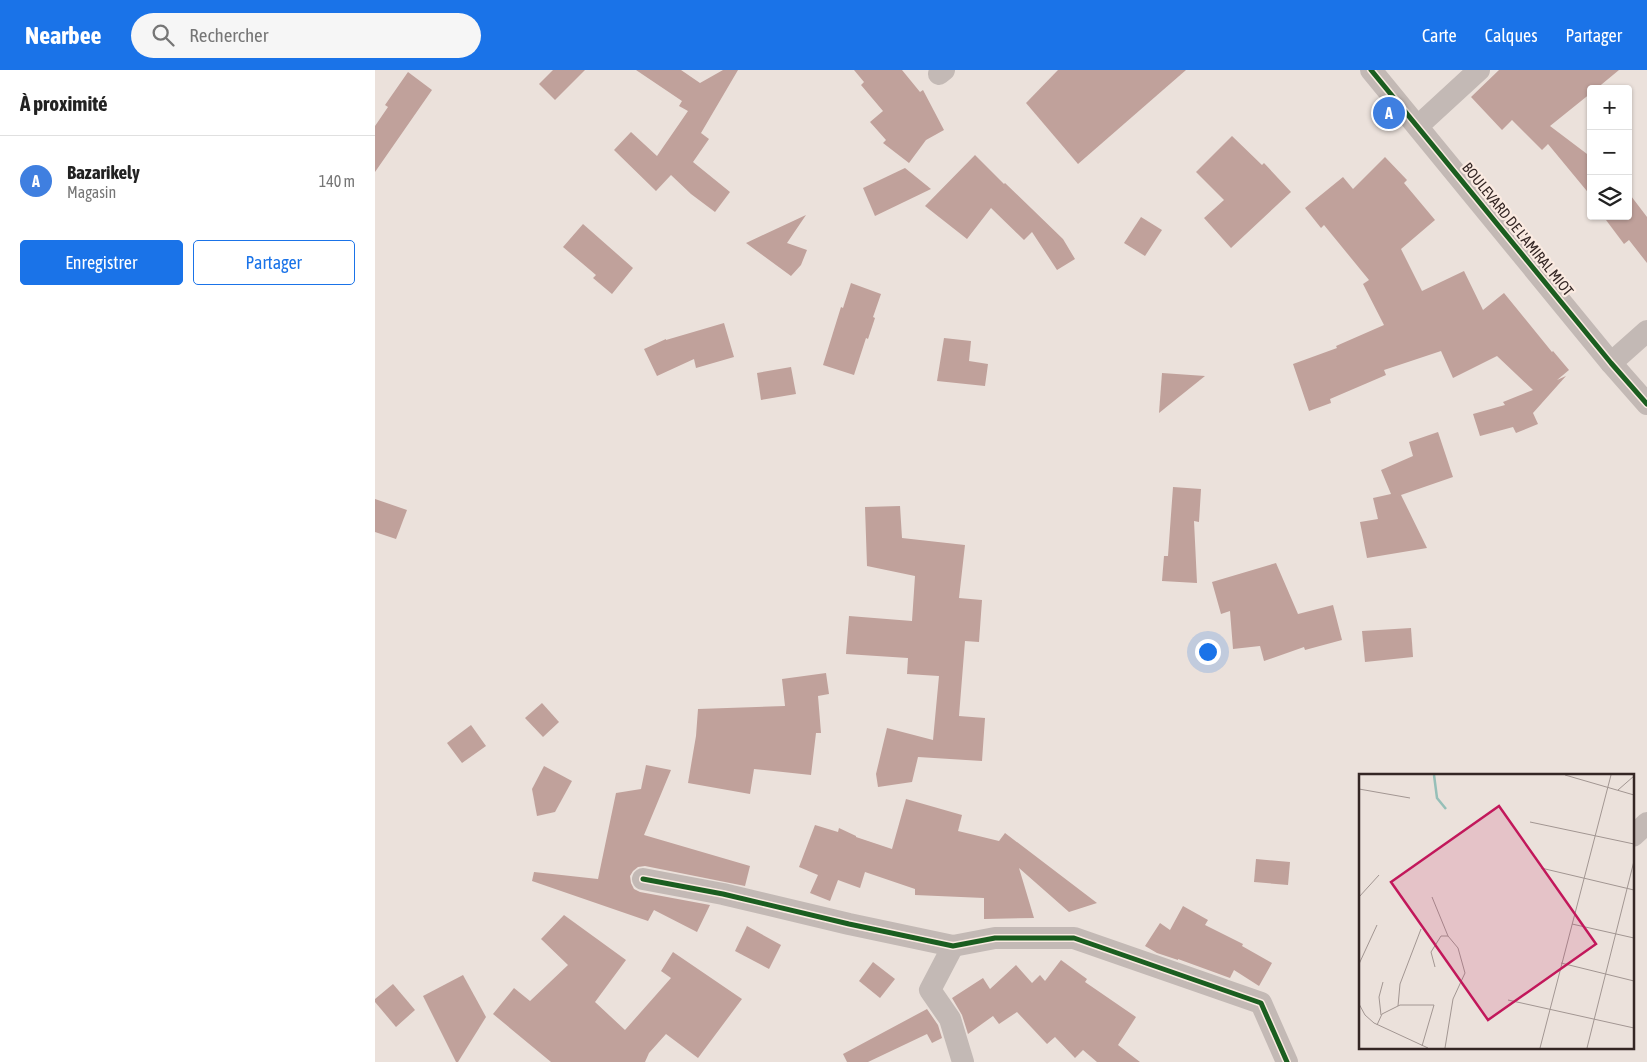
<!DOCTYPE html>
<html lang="fr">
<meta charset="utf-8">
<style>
:root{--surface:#fff;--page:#f6f6f6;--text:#222;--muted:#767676;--line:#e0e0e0;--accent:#1a73e8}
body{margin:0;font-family:"Asap Condensed",sans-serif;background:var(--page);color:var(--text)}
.controls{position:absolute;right:15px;top:15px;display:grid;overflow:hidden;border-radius:5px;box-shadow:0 1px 4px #0004}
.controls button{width:45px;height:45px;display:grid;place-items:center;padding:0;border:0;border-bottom:1px solid var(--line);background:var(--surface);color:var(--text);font:25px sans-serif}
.you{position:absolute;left:832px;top:581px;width:18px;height:18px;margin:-12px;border:4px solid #fff;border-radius:50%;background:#1a73e8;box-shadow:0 0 0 8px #1a73e833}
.badge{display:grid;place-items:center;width:32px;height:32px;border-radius:50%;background:var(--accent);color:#fff;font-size:16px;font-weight:700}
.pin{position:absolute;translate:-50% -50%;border:2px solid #fff;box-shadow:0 1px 5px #0006}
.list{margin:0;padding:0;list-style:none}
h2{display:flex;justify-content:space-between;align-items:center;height:65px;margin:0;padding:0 20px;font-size:21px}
h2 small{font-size:16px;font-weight:400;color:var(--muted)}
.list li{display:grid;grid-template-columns:32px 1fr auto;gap:15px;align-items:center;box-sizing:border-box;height:90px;padding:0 20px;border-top:1px solid var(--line)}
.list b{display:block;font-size:19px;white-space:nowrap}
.list p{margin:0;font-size:16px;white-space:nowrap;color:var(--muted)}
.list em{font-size:16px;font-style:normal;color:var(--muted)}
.actions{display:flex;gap:10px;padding:15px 20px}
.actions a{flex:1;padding:11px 0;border:1px solid var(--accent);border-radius:5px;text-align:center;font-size:18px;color:var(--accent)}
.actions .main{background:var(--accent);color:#fff}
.icon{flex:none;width:28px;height:28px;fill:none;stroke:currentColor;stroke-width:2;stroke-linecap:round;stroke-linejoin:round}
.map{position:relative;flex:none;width:1272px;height:992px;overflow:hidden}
header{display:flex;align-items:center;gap:30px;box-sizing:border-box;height:70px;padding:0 25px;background:var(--accent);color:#fff}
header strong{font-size:24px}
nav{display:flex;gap:28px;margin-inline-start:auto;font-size:18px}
.search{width:350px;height:45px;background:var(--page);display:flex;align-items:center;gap:12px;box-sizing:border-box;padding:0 18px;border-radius:28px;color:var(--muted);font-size:19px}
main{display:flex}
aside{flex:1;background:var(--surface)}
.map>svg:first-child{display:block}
</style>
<header>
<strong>Nearbee</strong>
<div class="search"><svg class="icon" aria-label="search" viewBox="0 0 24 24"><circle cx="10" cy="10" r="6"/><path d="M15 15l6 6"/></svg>Rechercher</div>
<nav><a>Carte</a><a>Calques</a><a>Partager</a></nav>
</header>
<main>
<aside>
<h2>À proximité<small></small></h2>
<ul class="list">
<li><span class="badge" style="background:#3f7fe0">A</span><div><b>Bazarikely</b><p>Magasin</p></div><em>140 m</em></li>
</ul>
<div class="actions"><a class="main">Enregistrer</a><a>Partager</a></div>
</aside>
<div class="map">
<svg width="1272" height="992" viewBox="0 0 1272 992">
<rect width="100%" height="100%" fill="#ebe1db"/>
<g fill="#c0a19b">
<path d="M178,0H210L180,30L164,14Z"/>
<path d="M261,0H306L325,13L348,0H363L326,63L334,69L318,92L355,122L340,142L316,124L296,105L281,121L239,80L256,62L282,86L313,41L304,36L307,31Z"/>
<path d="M479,0H527L545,22L548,20L569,60L551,70L534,93L508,73L511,70L495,52L508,41L486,15L489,12Z"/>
<path d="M683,0H811L703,94L651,33Z"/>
<path d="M1124,0H1244L1221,19H1216V23L1175,56L1216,87V126L1173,74L1167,80L1137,50L1127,60L1096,27Z"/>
<path d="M33,2L57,20L0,102V56L13,37L10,35Z"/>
<path d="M857,66L887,95L889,93L916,122L856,178L829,148L849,130L821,102Z"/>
<path d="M600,85L629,114L630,113L688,169L700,189L682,200L657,162L649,170L616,138L592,169L550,136Z"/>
<path d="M1010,87L1032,110L1029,113L1060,150L1026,179L1047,221L1089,201L1108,240L1129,223L1177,282L1178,281L1194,300L1182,310L1191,306L1158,343L1163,354L1141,363L1138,357L1105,366L1098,344L1130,335L1128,332L1158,320L1122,286L1078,308L1066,281L1009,300L1011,305L955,329L956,333L934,341L918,294L962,278L961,276L1009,255L988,214L994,210L949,155L946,158L930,138L968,107L978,119Z"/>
<path d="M530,98L556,119L500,146L488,118Z"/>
<path d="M1253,122L1272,147V193L1254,170L1249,174L1228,146H1253Z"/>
<path d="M431,145L412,173L432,180L426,195L416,206L371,173Z"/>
<path d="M766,147L787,160L770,186L749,173Z"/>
<path d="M208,154L258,198L237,224L218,208L221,205L188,177Z"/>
<path d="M476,213L506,224L498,247L500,248L493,269L491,268L479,305L448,295L466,237L468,238Z"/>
<path d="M349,253L359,287L321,298L319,289L282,306L269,279L291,269V270Z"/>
<path d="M569,268L596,271L594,291L613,294L610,316L562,311Z"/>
<path d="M416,297L421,324L386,330L382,303Z"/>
<path d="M787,303L830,306L784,343Z"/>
<path d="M1063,362L1078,407L1026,425L1052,478L992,488L985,452L1003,449L998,428L1016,424L1006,400L1038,386L1034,372Z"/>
<path d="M798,417L826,419L824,452L819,451L822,513L787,511L789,486H793Z"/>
<path d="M0,429L32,440L21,469L0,462Z"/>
<path d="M525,436L527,468L590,475L584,528L607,530L604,572L590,571L584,646L610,648L607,691L543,687L537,712L503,717L501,704L512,658L558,670L564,606L532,604L533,588L471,584L474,546L537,551L540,506L492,496L490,437Z"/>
<path d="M901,493L923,544L958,535L967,570L930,580L929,577L889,591L885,576L858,579L855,541L846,544L837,512Z"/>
<path d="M1036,558L1038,587L990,592L987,561Z"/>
<path d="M451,603L454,624L443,626L446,663H441L436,705L379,699L375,724L313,713L321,666L323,639L410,636L407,609Z"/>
<path d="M167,633L184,652L168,667L150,648Z"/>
<path d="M96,655L111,676L87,693L72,673Z"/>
<path d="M271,695L296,700L269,765L375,796L370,816L270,796L263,797L258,801L255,806L256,813L259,819L265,822L335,835L322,862L279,840L273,851L157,811L159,802L223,809L241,723L266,719Z"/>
<path d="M169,696L197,711L180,742L162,746L157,719Z"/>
<path d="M531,729L587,745L583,761L624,771L630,763L722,833L694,842L644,798L659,848L609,849V828L540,825V819L490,802L485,818L463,810L455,831L435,823L443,805L424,797L440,755L463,762L464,758L481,766V767L517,779Z"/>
<path d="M881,789L915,792L913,815L879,812Z"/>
<path d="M808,836L833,850L830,855L868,874L867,876L897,893L884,916L859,900L855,908L803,889V890L782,883L770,876L785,853L795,860Z"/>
<path d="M189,845L251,890L220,932L250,960L296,908L286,901L298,882L367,929L323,988L291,964L274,983L270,992H176L118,944L139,918L155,931L193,895L166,869Z"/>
<path d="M372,856L406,875L394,899L360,881Z"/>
<path d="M686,890L712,909L710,912L761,947L743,975L765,992H722L708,980L700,988L680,967L672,974L642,942L624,954L618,946L593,964L587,945L577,928L608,908L615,919L641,895L657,913L665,905L670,911Z"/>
<path d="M498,892L520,909L505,928L484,911Z"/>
<path d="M88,905L111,947L83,992H81L48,926Z"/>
<path d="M18,914L40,940L21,957L0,932V929Z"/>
<path d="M552,939L563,955L567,968L557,973L552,964L493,992H472L468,984Z"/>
</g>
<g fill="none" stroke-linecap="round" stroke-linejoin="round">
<g stroke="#c3b9b5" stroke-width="22">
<path d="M996,0L1236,293L1272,334"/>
<path d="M564,4L569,0"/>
<path d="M1043,56L1104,0"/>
<path d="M1236,293L1272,261"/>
<path d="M1258,766L1272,753"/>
<path d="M268,809L348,824L474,854L578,876L620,868H699L886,933L912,992"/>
<path d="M578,876L555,920L575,949L588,992"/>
</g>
<g stroke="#faeae1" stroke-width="8">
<g id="cycleway">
<path d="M996,0L1236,293L1272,334"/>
<path d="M268,809L348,824L474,854L578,876L620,868H699L886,933L912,992"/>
</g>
</g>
<use href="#cycleway" stroke="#1b5e20" stroke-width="5"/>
</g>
<g text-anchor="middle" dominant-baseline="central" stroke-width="4.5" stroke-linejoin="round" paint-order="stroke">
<g font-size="15" fill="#342624" stroke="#faeae1">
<text transform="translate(1143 159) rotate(51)">BOULEVARD DE L'AMIRAL MIOT</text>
</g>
</g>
<g transform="translate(984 704)">
<rect width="275" height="275" fill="#ebe1db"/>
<path fill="none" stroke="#96bfb8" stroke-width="2.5" d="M75,1L78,24L87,35"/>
<path fill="none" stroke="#a29692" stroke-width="1" d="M206,1L275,21M0,15L51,24M259,16L275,2M171,48L275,70M182,94L275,116M0,123L20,101M73,123L89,162L99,174L106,199L94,225L86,274M213,150L275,164M202,189L275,207M0,190L18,151M76,193L72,178L82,162H89M149,226L275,254M0,230L6,241L15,249L69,274M39,232L41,210L62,155M22,241L20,223L24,208M18,251L23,240L41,231H75L63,272M181,274L252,1M228,274L275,87"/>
<path fill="#c2185b" fill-opacity="0.15" stroke="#c2185b" stroke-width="2.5" d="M140,32L237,170L129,246L32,108Z"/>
<rect width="275" height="275" fill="none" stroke="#342624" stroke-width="2.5"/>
</g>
</svg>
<div class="controls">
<button>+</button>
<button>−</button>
<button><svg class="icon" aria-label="layers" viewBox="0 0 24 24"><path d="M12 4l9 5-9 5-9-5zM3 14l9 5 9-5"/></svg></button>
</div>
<div class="you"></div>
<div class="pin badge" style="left:1014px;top:43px;background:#3f7fe0">A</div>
</div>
</main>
